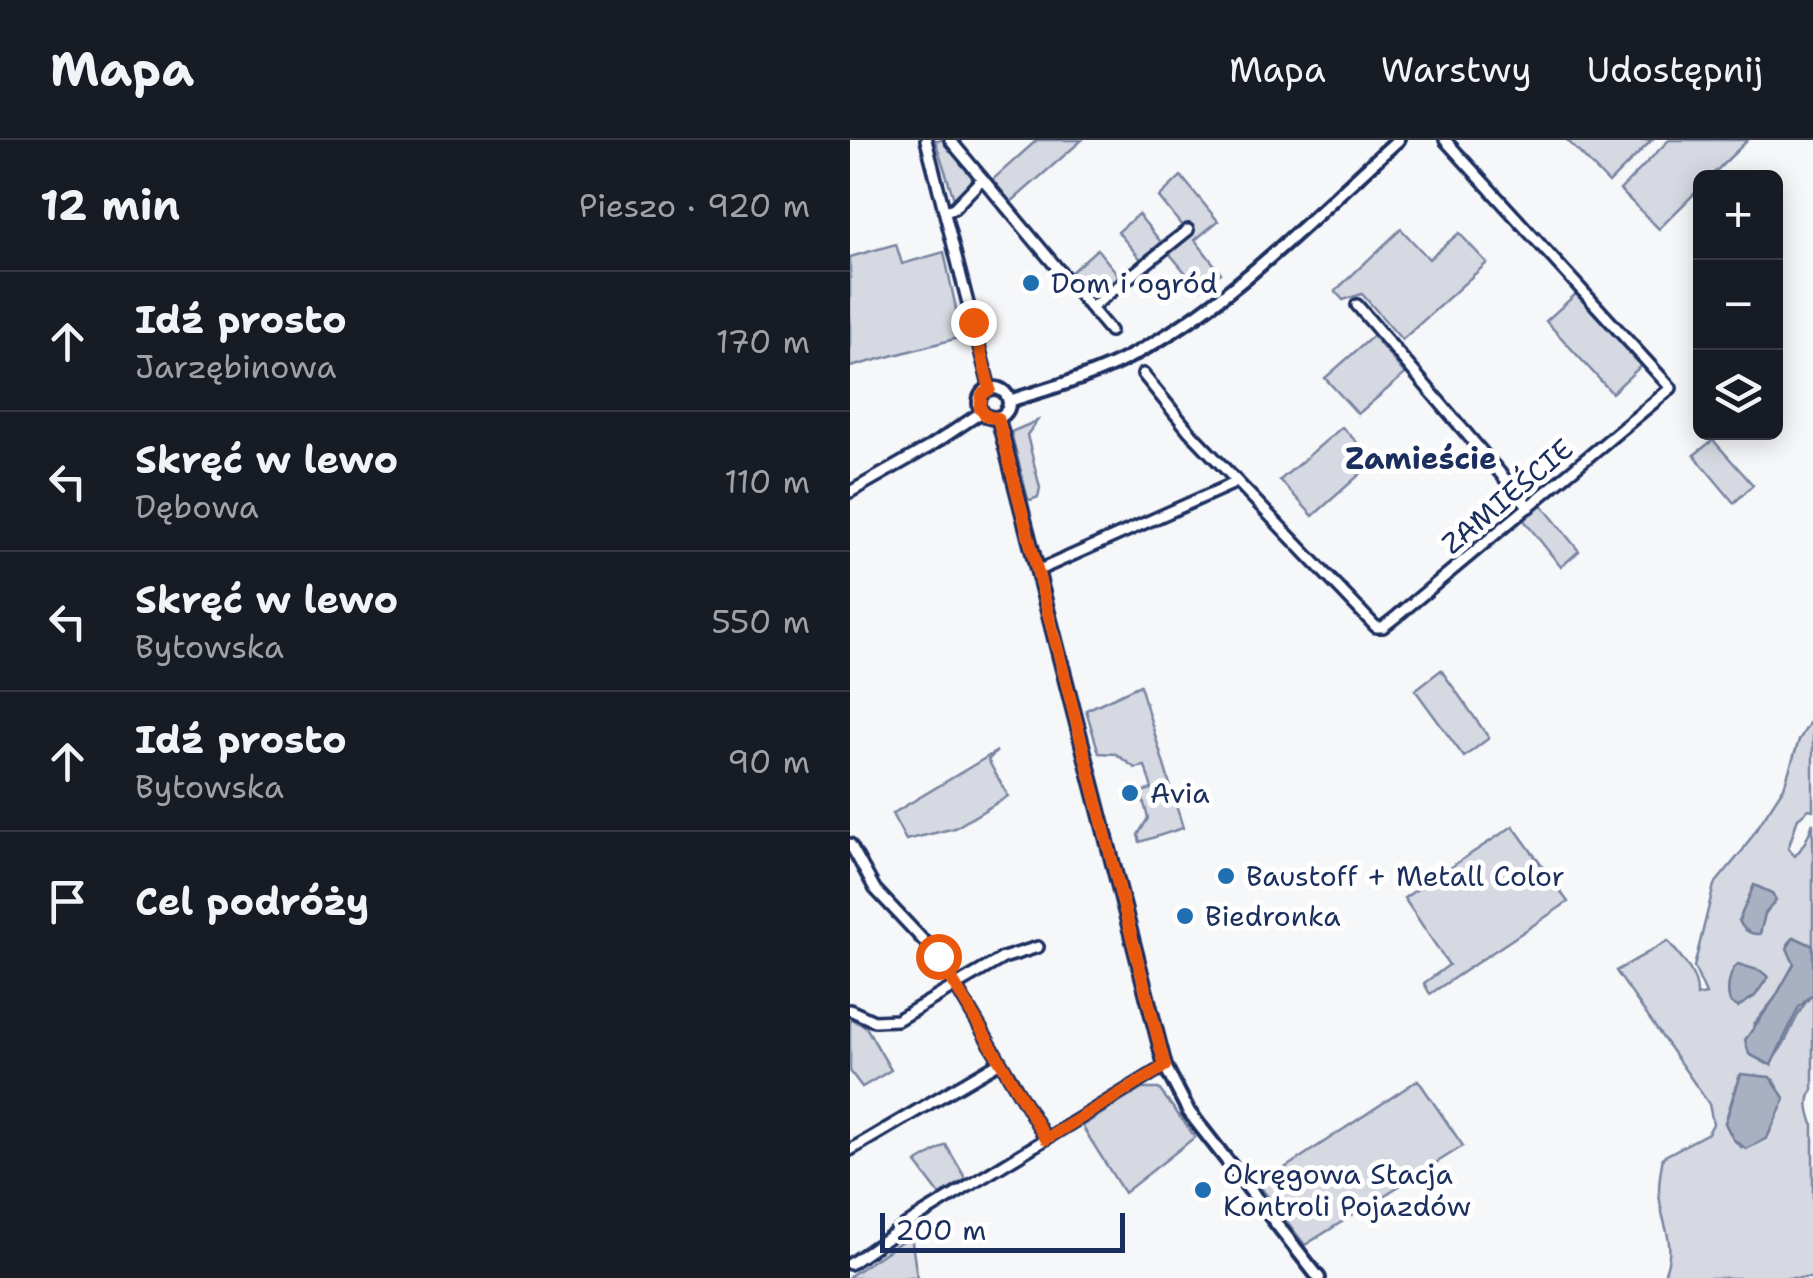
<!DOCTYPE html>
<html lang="pl">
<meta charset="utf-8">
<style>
:root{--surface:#171b24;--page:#242831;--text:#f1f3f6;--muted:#9ea1a6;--line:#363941}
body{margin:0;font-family:"Shantell Sans",sans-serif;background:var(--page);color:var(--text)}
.controls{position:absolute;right:30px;top:30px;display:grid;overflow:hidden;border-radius:15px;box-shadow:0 5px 25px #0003}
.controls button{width:90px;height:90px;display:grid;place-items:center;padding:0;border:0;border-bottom:2px solid var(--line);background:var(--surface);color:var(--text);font:50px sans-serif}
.scale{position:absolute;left:30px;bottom:25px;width:245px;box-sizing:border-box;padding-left:10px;border:5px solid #1b2f5e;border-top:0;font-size:28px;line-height:35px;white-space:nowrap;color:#1b2f5e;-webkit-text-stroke:8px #fff;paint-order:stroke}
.stop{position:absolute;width:30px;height:30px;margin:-22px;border:8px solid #ea580c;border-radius:50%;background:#fff}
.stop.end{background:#ea580c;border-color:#fff;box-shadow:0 2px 10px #0008}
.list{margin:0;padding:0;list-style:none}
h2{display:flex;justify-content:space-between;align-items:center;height:130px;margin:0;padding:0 40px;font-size:42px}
h2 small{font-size:32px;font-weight:400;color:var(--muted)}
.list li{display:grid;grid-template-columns:65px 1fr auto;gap:30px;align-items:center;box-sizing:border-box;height:140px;padding:0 40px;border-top:2px solid var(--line)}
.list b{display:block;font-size:38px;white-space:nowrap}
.list p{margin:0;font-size:32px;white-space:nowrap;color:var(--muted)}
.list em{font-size:32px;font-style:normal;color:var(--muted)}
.icon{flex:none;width:55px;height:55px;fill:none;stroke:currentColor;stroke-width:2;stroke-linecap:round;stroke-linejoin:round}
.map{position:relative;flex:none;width:963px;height:1138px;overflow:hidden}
header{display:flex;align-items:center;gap:60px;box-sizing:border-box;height:140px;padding:0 50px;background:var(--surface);border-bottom:2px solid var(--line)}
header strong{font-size:48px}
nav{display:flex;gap:55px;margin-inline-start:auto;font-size:35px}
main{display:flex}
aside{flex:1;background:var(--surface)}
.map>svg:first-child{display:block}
</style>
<header>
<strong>Mapa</strong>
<nav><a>Mapa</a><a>Warstwy</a><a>Udostępnij</a></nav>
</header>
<main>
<aside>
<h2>12 min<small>Pieszo · 920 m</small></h2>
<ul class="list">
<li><svg class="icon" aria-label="ahead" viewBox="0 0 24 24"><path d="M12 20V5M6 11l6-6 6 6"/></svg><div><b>Idź prosto</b><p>Jarzębinowa</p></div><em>170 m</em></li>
<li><svg class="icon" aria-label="left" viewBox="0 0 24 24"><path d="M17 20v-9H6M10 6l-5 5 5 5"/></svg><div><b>Skręć w lewo</b><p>Dębowa</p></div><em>110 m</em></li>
<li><svg class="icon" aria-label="left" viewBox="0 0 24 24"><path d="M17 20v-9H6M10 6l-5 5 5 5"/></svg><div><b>Skręć w lewo</b><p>Bytowska</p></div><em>550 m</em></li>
<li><svg class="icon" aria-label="ahead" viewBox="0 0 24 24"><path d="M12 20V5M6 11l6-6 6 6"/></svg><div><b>Idź prosto</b><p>Bytowska</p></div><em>90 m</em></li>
<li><svg class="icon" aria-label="arrive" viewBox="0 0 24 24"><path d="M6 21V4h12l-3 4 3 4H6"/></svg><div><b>Cel podróży</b></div></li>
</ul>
</aside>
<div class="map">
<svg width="963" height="1138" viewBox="0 0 963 1138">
<rect width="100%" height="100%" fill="#f6f7f9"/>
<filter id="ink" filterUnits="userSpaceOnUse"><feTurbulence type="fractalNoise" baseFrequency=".01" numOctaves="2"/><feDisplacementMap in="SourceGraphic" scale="20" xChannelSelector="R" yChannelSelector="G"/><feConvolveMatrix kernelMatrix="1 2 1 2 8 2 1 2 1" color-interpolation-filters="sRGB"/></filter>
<g filter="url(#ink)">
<g fill="#d6d9e2" stroke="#7884a0" stroke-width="2.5" fill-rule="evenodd">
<path d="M85,0H96L123,37L105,62Z"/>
<path d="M187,0H232L160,63L141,41Z"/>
<path d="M717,0H802L759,43Z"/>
<path d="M819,0H898L860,37L851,38L850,48L809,89L770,50Z"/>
<path d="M331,36L368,81L345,100L371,133L350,150L319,113L299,129L268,92L288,74L311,102L332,86L309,57Z"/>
<path d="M551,89L579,119L609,93L637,123L552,200L512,154L493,160L485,151Z"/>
<path d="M46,104L52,124L94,112L112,197L0,227V117Z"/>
<path d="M247,109L270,137L245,157L237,156L219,134Z"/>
<path d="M727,153L792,225L762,253L696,181Z"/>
<path d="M523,196L555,234L508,274L475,238Z"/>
<path d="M187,281L177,295L190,348L188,357L181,360L178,359L161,292Z"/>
<path d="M492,287L525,321L463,376L430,340Z"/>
<path d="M863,300L903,345L884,363L844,315Z"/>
<path d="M691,364L729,411L711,427L673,379Z"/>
<path d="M591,530L639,598L614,617L565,550Z"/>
<path d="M290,545L333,688L290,702L288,695L298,678L291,652L302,649L295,626L285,628L266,614L249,613L236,570Z"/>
<path d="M963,577V670L959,669L948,678L938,709L945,716C955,705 958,696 963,683V806L944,797L938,804L944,824L925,858L904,884L899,914L917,924C940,906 942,874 963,854V950C955,959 959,973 963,984V1138H813C829,1098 810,1088 809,1050C809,1039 811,1028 813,1017L858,993L863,984L859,964L766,831L818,801C831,818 848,833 847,856L856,854L844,827L864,745L893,710L934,647L949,600ZM889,936L924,940L928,947L891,1007L883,999L875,983Z"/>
<path d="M147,611L138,620L158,656L105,688L56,700L42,674Z"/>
<path d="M663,686L718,762L580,854L574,843L599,825L554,758Z"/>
<path d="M0,879L16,887L41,930L12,947L0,931Z"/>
<path d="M568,940L613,1006L455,1105L409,1045Z"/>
<path d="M292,949H309L345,997L274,1053L232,986Z"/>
<path d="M96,1005L116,1039L90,1055L66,1023Z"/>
<path d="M61,1095L67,1138H0V1136Z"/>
</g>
<g fill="#a9b0c1" stroke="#707c99" stroke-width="2.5">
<path d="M904,745L922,753L926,760L915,774L910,794C900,795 892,789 889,780Z"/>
<path d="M944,797L963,806V854L949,867L921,925L899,914L895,900L925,858L944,824L937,808Z"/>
<path d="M888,824L911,831L918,837L905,856L888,867L880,862C876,851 879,831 888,824Z"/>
<path d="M891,934L920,937L935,959L917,998L896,1009L883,999L875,983Z"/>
</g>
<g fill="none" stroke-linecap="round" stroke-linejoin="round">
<g stroke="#1b2f5e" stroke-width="16">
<g id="minor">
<path d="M76,0L140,249"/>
<path d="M100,0L260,191"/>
<path d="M95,71L104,68L132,39"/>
<path d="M507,165L679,367"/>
<path d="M241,168L338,90"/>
<path d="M293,234L339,291L526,487H533L547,476L821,248L595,0"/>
<path d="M0,352L79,307L132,272"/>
<path d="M187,431L387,342"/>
<path d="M0,704L25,749L88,816L196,999"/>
<path d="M0,870L24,881L47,880L153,818L188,807"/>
<path d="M0,1010L150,922"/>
<path d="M0,1124L65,1079L315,926"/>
</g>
</g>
<g stroke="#1b2f5e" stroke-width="18">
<g id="major">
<circle cx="144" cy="263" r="15"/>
<path d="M159,261C200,248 242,237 281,216C382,163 463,76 548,0"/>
<path d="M148,278L315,926L339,972L469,1138"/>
</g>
</g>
<use href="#minor" stroke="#fff" stroke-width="9"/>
<use href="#major" stroke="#fff" stroke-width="10"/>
</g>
</g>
<g fill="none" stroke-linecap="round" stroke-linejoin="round" filter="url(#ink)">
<path stroke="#ea580c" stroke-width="12" d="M88,816L196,999L315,926L151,290L148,278L138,277L130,269L132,255L140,249L123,182"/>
</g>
<g fill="#1f6fb2" stroke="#fff" stroke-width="4">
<circle cx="181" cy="143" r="10"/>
<circle cx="280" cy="653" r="10"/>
<circle cx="376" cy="736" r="10"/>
<circle cx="335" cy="776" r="10"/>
<circle cx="353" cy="1050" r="10"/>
</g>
<g text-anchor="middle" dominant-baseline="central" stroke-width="10" stroke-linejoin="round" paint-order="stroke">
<g font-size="28" fill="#1b2f5e" stroke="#fff" text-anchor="start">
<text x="201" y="143">Dom i ogród</text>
<text x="300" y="653">Avia</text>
<text x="396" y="736">Baustoff + Metall Color</text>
<text x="355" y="776">Biedronka</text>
<text x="373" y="1034">Okręgowa Stacja<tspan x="373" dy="32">Kontroli Pojazdów</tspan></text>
</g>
<g font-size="28" fill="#1b2f5e" stroke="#fff">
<text transform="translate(657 356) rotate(-40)">ZAMIEŚCIE</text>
</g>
<g font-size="30" font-weight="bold" fill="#1b2f5e" stroke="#fff">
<text x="571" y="318">Zamieście</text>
</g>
</g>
</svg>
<div class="controls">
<button>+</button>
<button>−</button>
<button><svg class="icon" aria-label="layers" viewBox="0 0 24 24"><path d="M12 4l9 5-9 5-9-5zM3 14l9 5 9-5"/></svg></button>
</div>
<div class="scale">200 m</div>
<div class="stop" style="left:88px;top:816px"></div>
<div class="stop end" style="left:123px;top:182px"></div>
</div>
</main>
